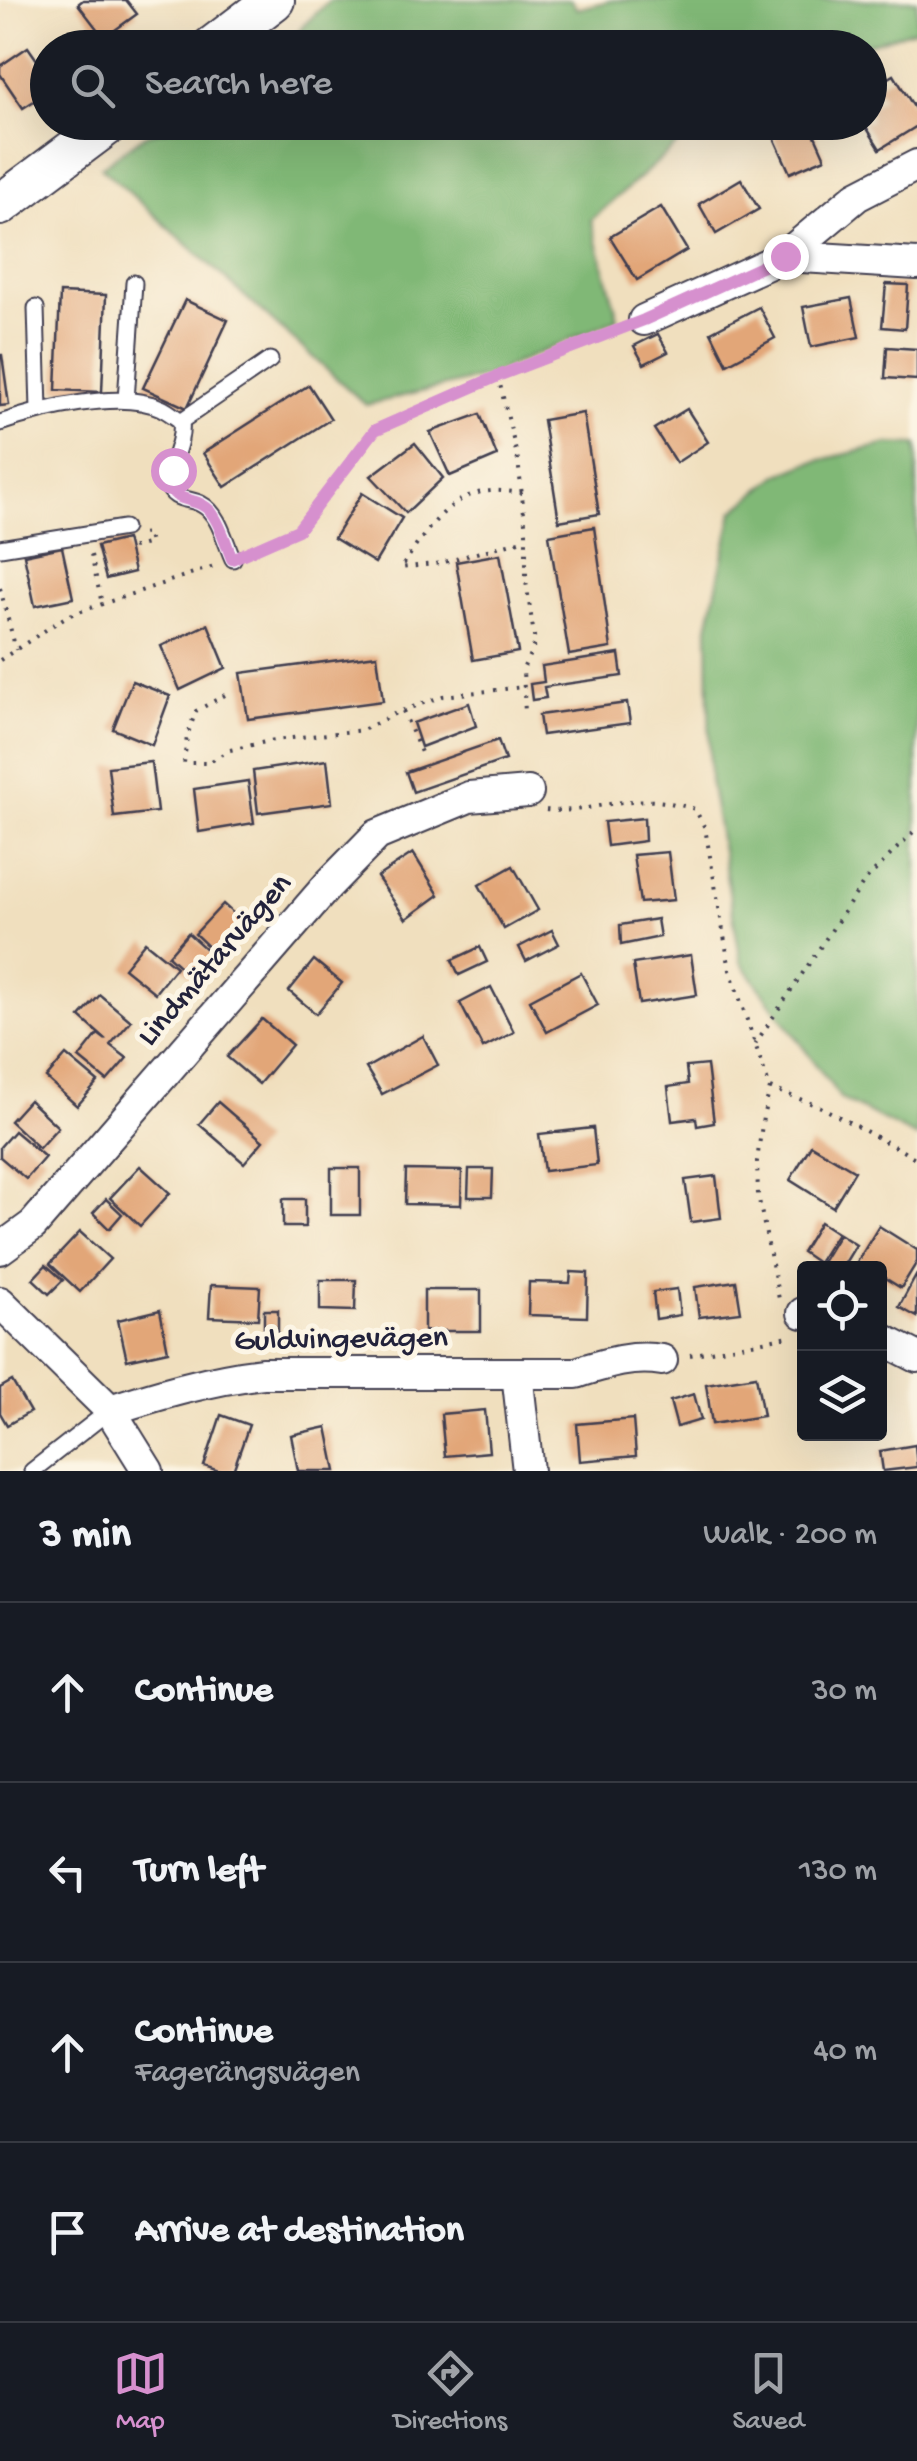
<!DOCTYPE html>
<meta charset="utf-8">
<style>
:root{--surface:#171b24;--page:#20242c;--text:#f1f3f6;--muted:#9ea1a6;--line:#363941;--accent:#d690ce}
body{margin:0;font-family:"Gochi Hand",sans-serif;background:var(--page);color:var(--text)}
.controls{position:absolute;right:30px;bottom:30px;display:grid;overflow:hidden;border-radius:10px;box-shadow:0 10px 40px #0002}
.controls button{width:90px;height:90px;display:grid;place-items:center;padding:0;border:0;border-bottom:2px solid var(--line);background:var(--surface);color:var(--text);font:50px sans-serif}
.stop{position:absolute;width:30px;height:30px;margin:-22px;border:8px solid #d690ce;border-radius:50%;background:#fff}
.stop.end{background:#d690ce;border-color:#fff;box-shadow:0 2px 10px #0008}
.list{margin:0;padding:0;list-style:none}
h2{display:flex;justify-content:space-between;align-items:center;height:130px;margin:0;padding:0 40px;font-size:42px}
h2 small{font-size:32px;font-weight:400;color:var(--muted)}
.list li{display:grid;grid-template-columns:65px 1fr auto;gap:30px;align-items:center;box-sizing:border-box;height:180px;padding:0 40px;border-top:2px solid var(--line)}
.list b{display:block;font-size:38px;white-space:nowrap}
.list p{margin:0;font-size:32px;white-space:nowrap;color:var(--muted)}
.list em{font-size:32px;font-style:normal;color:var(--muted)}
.icon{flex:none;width:55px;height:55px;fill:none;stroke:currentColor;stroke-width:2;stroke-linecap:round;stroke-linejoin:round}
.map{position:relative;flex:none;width:917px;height:1471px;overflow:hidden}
.search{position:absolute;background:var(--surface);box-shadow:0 10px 40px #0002;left:30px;right:30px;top:30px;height:110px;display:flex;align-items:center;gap:25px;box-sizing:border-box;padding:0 35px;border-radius:55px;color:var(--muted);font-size:38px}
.sheet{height:850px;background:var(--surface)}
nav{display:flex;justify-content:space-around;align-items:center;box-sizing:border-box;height:140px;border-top:2px solid var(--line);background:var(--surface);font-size:28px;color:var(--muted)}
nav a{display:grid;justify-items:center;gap:5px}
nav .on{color:var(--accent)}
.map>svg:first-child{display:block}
</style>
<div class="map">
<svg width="917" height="1471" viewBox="0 0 917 1471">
<rect width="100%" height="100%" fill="#fcf5e5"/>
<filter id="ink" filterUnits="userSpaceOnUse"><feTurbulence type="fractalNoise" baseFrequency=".01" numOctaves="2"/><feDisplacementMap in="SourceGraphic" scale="20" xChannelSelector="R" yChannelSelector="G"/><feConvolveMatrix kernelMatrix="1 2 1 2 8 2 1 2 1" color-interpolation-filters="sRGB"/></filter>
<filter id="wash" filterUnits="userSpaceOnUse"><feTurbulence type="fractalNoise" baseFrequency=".0048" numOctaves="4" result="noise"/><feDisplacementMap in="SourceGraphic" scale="40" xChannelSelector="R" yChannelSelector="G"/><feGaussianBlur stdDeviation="2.25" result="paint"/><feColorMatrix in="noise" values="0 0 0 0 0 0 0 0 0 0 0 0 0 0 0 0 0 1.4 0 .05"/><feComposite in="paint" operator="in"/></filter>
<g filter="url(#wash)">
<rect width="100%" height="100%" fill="#f0dfbe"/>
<g fill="#80b876" stroke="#516d58" stroke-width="2.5">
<path d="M330,0H571L577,9L614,0H917V29L855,48L288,47L303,26Z"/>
<path d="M197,122H702V123L591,220L618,318L487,376L366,405L101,167L147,134Z"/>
<path d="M888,444L917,445V1137L841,1099L741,962L710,780L708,627L733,512L778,475L805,464Z"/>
</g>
<g id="blocks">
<g fill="#e2a678">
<path d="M83,0H126L137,14L104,38L78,4Z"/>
<path d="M28,47L48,76V92L23,108L0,74V66Z"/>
<path d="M894,75L917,112V126L880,149L863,122H870V107L883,98L876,86Z"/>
<path d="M767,122H809L825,158L790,173Z"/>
<path d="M741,179L759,209L716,234L699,204Z"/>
<path d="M661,207L687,250L637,280L610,237Z"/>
<path d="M886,284L908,285L905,329L882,327Z"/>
<path d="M60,293L106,295L102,392L56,390Z"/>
<path d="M851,298L859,337L811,347L803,307Z"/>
<path d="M185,300L228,320L187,408L143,388Z"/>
<path d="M759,307L775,338L727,364L711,332Z"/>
<path d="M658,334L668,352L644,364L634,346Z"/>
<path d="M887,347L917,349V380L885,378Z"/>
<path d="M0,355H2L9,405L0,406Z"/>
<path d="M309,385L331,419L225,487L203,453Z"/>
<path d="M687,409L708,442L676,463L654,429Z"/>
<path d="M583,413L599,514L559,521L543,420Z"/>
<path d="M480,414L497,456L450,476L430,432Z"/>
<path d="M415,443L443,478L406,513L371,476Z"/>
<path d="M362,493L402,518L375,563L334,538Z"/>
<path d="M594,527L611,648L569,655L549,535Z"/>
<path d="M126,539L134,572L106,579L97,546Z"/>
<path d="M62,547L73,598L35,606L24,555Z"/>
<path d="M500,554L518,652L473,660L456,562Z"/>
<path d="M208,624L226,668L180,690L161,646Z"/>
<path d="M619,654L622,676L544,687L546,698L532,700L530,684L544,682L542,666Z"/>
<path d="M377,655L383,701L248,719L241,673Z"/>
<path d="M132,681L170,696L152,745L113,729Z"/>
<path d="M469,703L476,726L421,747L413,723Z"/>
<path d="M627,703L630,723L542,735L539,715Z"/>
<path d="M498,740L505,760L413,792L406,772Z"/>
<path d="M327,760L332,803L258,813L253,771Z"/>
<path d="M151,762L157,812L114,817L108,767Z"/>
<path d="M248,781L254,823L199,832L194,789Z"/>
<path d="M644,818L645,841L607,846L604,822Z"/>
<path d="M668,852L674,900L640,903L633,855Z"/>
<path d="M413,853L439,895L406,919L377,877Z"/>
<path d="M513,866L538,910L504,929L479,885Z"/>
<path d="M223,904L246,925L218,956L195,934Z"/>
<path d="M657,919L660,937L621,945L620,925Z"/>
<path d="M552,930L559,944L526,961L519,947Z"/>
<path d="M188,933L217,959L197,982L168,956Z"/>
<path d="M145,942L176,967L155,993L124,968Z"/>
<path d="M480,947L487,962L459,975L452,960Z"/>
<path d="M691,955L697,995L639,1004L633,964Z"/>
<path d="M314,960L342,983L316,1014L289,991Z"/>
<path d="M581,973L598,1005L547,1032L530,1000Z"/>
<path d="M491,987L514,1032L483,1048L460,1003Z"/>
<path d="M100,995L131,1021L110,1045L127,1058L107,1081L79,1058L98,1034L106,1040L80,1017Z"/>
<path d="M262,1019L292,1045L259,1084L227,1057Z"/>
<path d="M423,1036L438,1065L382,1094L366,1068Z"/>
<path d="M66,1055L98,1082L77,1106L46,1078Z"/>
<path d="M707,1065L714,1123L697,1126L696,1118L672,1121L668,1087L688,1084L686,1067Z"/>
<path d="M29,1100L58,1127L39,1148L10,1121Z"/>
<path d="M218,1102L263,1141L244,1163L199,1124Z"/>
<path d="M593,1128L597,1165L544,1171L539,1134Z"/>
<path d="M14,1131L45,1157L26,1179L0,1157V1147Z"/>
<path d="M811,1145L855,1171L833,1207L790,1180Z"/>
<path d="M140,1166L170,1193L140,1226L110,1198Z"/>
<rect x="331" y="1168" width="29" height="47"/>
<path d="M469,1169H493L492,1197H468Z"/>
<path d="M406,1170L462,1171L461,1205L405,1204Z"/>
<path d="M716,1176L721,1218L691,1222L685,1180Z"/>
<path d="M106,1199L122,1214L109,1229L93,1213Z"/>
<rect x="283" y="1199" width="22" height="28"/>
<path d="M820,1222L837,1233L818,1263L802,1252Z"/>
<path d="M879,1226L917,1250V1262L901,1288L880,1275V1268H868L857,1262Z"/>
<path d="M80,1232L110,1259L80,1292L50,1264Z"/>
<path d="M839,1234L856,1245L842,1268H828L821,1264Z"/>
<path d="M46,1265L63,1280L49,1294L33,1279Z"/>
<path d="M571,1272L588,1273L587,1317L528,1315L529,1282L570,1283Z"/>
<path d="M917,1274V1317L899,1307Z"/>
<path d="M320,1280H356L355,1311L320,1310Z"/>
<path d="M736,1281L741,1312L699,1317L695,1287Z"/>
<path d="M211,1285L260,1287L258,1319L209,1317Z"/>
<path d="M677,1289L680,1315L656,1319L653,1292Z"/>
<rect x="424" y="1290" width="57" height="41"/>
<path d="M160,1310L168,1351L127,1360L118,1320Z"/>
<rect x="264" y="1310" width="14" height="24"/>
<path d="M756,1376L763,1416L712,1424L706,1384Z"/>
<path d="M12,1381L30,1412L7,1425L0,1413V1388Z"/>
<path d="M694,1394L701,1420L677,1427L670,1401Z"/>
<path d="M485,1410L489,1452L445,1456L441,1414Z"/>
<path d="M221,1415L249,1425L233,1471H219L204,1466Z"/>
<path d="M633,1419L636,1456L580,1461L577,1424Z"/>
<path d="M327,1427L336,1471H298L291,1435Z"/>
<path d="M915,1445L917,1467L883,1471L880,1451Z"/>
</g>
</g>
</g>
<g filter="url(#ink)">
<use href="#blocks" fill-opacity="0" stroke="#413e4f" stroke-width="2.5"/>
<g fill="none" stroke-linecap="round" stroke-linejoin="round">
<g stroke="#413e4f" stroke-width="19">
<g id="service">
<path d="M36,308L39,410"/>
<path d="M126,400L134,283"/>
<path d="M181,421L270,360"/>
<path d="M0,423C41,409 121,389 161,408C168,411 175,417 181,421C184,445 168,465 169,484C170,501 191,498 201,504C219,513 225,542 233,559"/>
<path d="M0,548L124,528"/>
<path d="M32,1471L110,1410"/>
</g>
</g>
<g stroke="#413e4f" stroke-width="34">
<g id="minor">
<path d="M785,256L917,264"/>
<path d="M644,320L785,256L857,196L917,165"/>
<path d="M0,1249L33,1225L328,885L377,835L469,797L528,792"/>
<path d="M0,1302L110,1410L148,1471"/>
<path d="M803,1313H804"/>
<path d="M880,1338L917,1357"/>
<path d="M517,1373L528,1471"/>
<path d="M110,1410C160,1394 211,1379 263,1373H576C605,1364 631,1355 662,1360"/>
</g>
</g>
<g stroke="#413e4f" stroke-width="44">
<g id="secondary">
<path d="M211,48L274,0"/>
<path d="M0,205L111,122"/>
</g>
</g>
<g stroke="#413e4f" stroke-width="4" stroke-dasharray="2.5 8" stroke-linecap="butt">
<path d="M144,126L159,122"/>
<path d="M498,376L518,460L526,531V581L535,643L523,669L525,714"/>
<path d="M522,493C512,492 500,490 490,491C447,494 423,536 401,568L441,563L526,539"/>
<path d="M132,548L150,543L147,533L141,534"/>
<path d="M250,551L298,530L375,430L498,376L617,330"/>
<path d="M91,555L102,604"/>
<path d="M0,588L16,650"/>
<path d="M0,660L67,616L214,566"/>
<path d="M225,695L196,711L187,736L184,763H208L230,750L274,740L363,730L396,713L443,696L523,687"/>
<path d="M403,711L423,757"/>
<path d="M546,810C573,814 604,803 632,801C654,799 674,803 695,809L705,828L730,970L770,1088L763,1117L757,1161L758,1195L779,1299"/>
<path d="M755,1044L864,882L917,828"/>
<path d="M770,1088L821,1107L917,1159"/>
<path d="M690,1355L789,1336"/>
</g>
<use href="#service" stroke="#fff" stroke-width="15"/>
<use href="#minor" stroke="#fff" stroke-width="30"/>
<use href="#secondary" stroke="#fff" stroke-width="40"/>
</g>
</g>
<g fill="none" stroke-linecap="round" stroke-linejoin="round" filter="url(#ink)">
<path stroke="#d690ce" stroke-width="12" d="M173,470C162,508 194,492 211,512C221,525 226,544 232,559L298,530L375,430L498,376L644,320L785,256"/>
</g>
<g text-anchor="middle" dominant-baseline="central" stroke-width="10" stroke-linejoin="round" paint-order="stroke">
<g font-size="32" fill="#22223b" stroke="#fcf5e5">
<text transform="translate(216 961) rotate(-49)">Lindmätarvägen</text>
<text transform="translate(341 1341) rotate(-1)">Guldvingevägen</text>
</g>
</g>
</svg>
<div class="controls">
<button><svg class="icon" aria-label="locate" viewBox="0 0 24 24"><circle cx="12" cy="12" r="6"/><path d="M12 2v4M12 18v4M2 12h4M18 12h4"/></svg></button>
<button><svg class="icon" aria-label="layers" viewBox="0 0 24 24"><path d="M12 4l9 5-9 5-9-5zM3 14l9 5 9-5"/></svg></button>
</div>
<div class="stop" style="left:173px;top:470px"></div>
<div class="stop end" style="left:785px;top:256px"></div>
<div class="search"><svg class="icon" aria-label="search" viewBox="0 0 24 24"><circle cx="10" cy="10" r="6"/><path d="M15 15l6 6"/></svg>Search here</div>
</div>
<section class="sheet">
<h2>3 min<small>Walk · 200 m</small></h2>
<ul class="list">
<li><svg class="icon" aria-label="ahead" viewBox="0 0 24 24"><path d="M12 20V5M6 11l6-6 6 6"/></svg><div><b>Continue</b></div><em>30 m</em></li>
<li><svg class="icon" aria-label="left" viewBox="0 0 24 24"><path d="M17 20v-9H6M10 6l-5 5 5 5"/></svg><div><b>Turn left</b></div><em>130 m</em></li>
<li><svg class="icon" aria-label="ahead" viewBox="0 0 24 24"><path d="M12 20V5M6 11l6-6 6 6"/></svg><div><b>Continue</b><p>Fagerängsvägen</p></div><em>40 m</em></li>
<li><svg class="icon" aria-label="arrive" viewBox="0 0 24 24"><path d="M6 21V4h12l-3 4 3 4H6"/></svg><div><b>Arrive at destination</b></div></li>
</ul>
</section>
<nav>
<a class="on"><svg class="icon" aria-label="map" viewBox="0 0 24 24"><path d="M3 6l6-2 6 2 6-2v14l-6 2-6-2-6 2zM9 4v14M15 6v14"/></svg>Map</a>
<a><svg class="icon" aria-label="directions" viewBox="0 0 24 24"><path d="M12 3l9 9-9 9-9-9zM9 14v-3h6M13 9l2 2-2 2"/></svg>Directions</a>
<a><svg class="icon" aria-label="saved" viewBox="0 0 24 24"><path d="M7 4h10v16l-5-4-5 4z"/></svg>Saved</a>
</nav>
